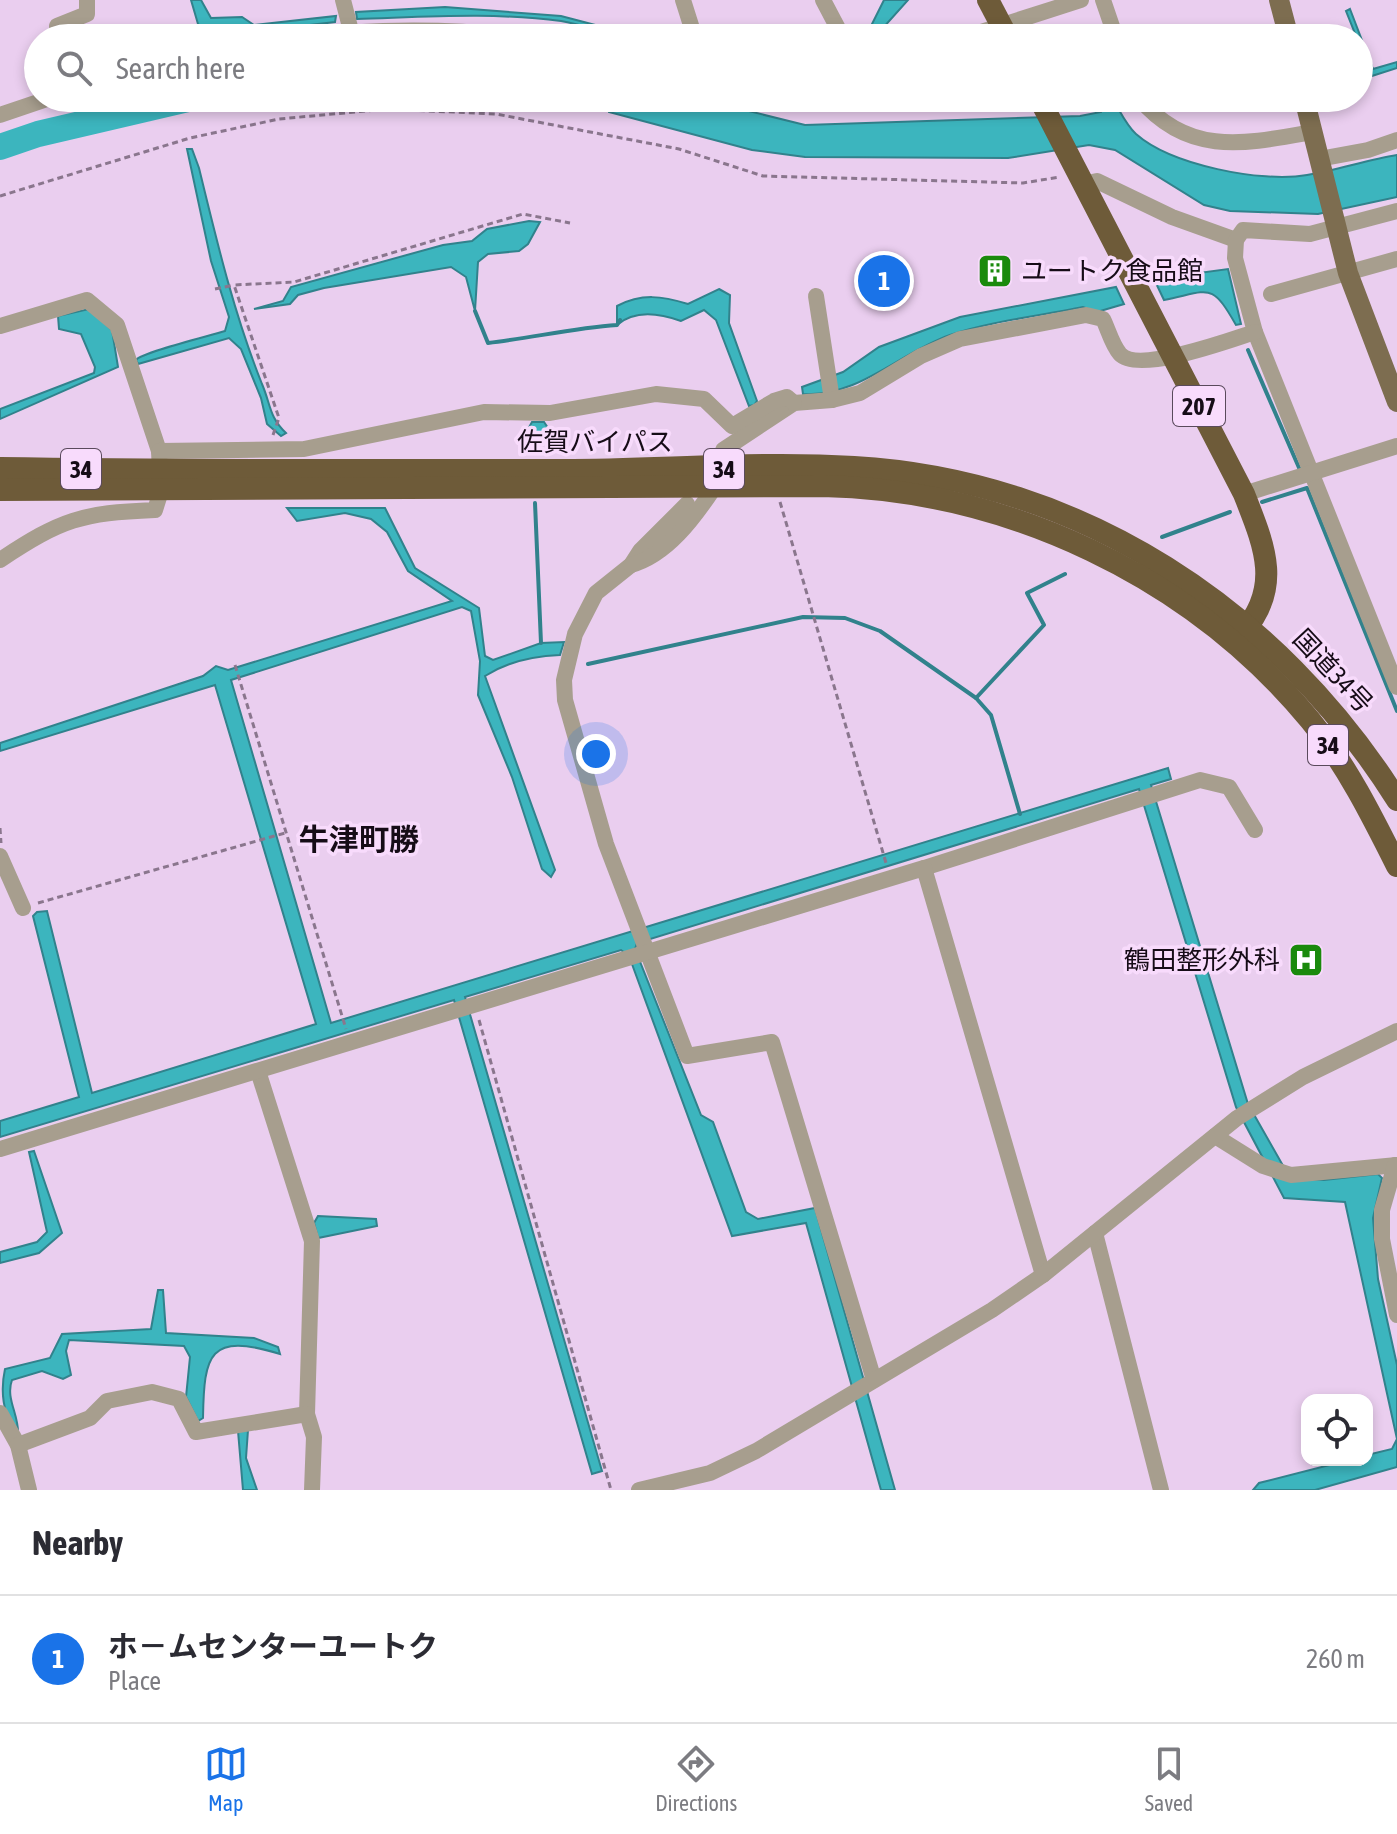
<!DOCTYPE html>
<meta charset="utf-8">
<style>
:root{--surface:#fff;--page:#f2f2f3;--text:#2b2b33;--muted:#7c7c81;--line:#e1e1e2;--accent:#1a73e8}
body{margin:0;font-family:"Asap Condensed","Noto Sans JP",sans-serif;background:var(--page);color:var(--text)}
.controls{position:absolute;right:24px;bottom:24px;display:grid;overflow:hidden;border-radius:16px;box-shadow:0 4px 12px #0003}
.controls button{width:72px;height:72px;display:grid;place-items:center;padding:0;border:0;border-bottom:2px solid var(--line);background:var(--surface);color:var(--text);font:40px sans-serif}
.you{position:absolute;left:596px;top:754px;width:28px;height:28px;margin:-20px;border:6px solid #fff;border-radius:50%;background:#1a73e8;box-shadow:0 0 0 12px #1a73e833}
.badge{display:grid;place-items:center;width:52px;height:52px;border-radius:50%;background:var(--accent);color:#fff;font-size:26px;font-weight:700}
.pin{position:absolute;translate:-50% -50%;border:4px solid #fff;box-shadow:0 2px 8px #0006}
.list{margin:0;padding:0;list-style:none}
h2{display:flex;justify-content:space-between;align-items:center;height:104px;margin:0;padding:0 32px;font-size:34px}
h2 small{font-size:26px;font-weight:400;color:var(--muted)}
.list li{display:grid;grid-template-columns:52px 1fr auto;gap:24px;align-items:center;box-sizing:border-box;height:128px;padding:0 32px;border-top:2px solid var(--line)}
.list b{display:block;font-size:30px;white-space:nowrap}
.list p{margin:0;font-size:26px;white-space:nowrap;color:var(--muted)}
.list em{font-size:26px;font-style:normal;color:var(--muted)}
.icon{flex:none;width:44px;height:44px;fill:none;stroke:currentColor;stroke-width:2;stroke-linecap:round;stroke-linejoin:round}
.map{position:relative;flex:none;width:1397px;height:1490px;overflow:hidden}
.search{position:absolute;background:var(--surface);box-shadow:0 4px 12px #0003;left:24px;right:24px;top:24px;height:88px;display:flex;align-items:center;gap:20px;box-sizing:border-box;padding:0 28px;border-radius:44px;color:var(--muted);font-size:30px}
.sheet{height:232px;background:var(--surface)}
nav{display:flex;justify-content:space-around;align-items:center;box-sizing:border-box;height:112px;border-top:2px solid var(--line);background:var(--surface);font-size:22px;color:var(--muted)}
nav a{display:grid;justify-items:center;gap:4px}
nav .on{color:var(--accent)}
.map>svg:first-child{display:block}
</style>
<div class="map">
<svg width="1397" height="1490" viewBox="0 0 1397 1490">
<rect width="100%" height="100%" fill="#eaceef"/>
<g fill="#3cb5be" stroke="#31828c" stroke-width="2">
<path d="M191,0H201L211,18L242,17L254,25L336,16L335,22L250,32L238,26L224,25L222,33L208,32L198,24Z"/>
<path d="M884,0H908L874,38H865Z"/>
<path d="M445,7L561,16L645,38C615,38 591,26 561,21C493,12 425,17 357,19L356,12Z"/>
<path d="M1350,9L1373,69L1397,62V68L1372,76L1346,11Z"/>
<path d="M610,98H696L805,125L1080,116L1101,112V98H1112C1119,109 1126,125 1136,134C1171,165 1261,183 1307,175C1337,170 1367,160 1397,155V197L1318,214L1230,211L1204,205L1115,150L1089,145L1008,158L805,157L752,150L609,112Z"/>
<path d="M187,149H192L199,168C217,242 234,314 262,384C271,405 269,417 286,433L281,436L267,424L261,398L241,349L229,338L138,364L136,360C140,353 209,336 225,331L229,317L211,261Z"/>
<path d="M529,221L540,222L528,244L519,251L488,254L478,262L475,311L466,277L451,267L324,288L298,295L290,304L254,309L283,301L291,287L443,245L472,241L487,229Z"/>
<path d="M1228,269L1241,324L1236,325C1211,281 1210,291 1164,300L1154,279Z"/>
<path d="M1116,287L1124,304L1097,312L1083,307C1040,316 991,321 950,335C899,353 859,397 803,394L802,387L843,372L879,347L960,317Z"/>
<path d="M719,289L730,295L729,323L757,401L754,405L749,406L716,320L704,310L681,321C659,313 635,309 617,325V306C642,293 662,296 688,304Z"/>
<path d="M89,309L112,330L118,367L0,419V409L94,373L95,367L81,334L59,329L58,316Z"/>
<path d="M532,422H544L550,431L547,442L527,446L523,438Z"/>
<path d="M287,508H385L415,568L479,608L485,656L493,660L541,643L564,642L560,655C534,656 507,662 485,676L555,870L551,877L542,869L512,777L478,695L480,661L471,611L462,607L231,680L331,1023L1168,768L1171,779L1151,785L1248,1104L1290,1178L1324,1180L1378,1174L1382,1178L1373,1218L1378,1279L1397,1365V1467L1315,1490H1253L1259,1483L1349,1460H1367V1455L1392,1449L1397,1439L1345,1202L1284,1198L1236,1107L1139,789L637,943L635,949L701,1115L713,1122L746,1212L758,1219L815,1208L895,1490H881L806,1223L732,1236L629,956L621,950L465,997L602,1471L592,1474L454,1000L0,1137V1121L79,1097L33,916L37,912L47,911L92,1093L316,1024L215,685L0,751V743L203,676L216,666L228,670L452,601L408,571L387,532L371,519L345,513L297,521Z"/>
<path d="M34,1151L62,1233L39,1253L0,1263V1252L37,1242L47,1232L29,1152Z"/>
<path d="M318,1216L376,1219L377,1226L318,1238L314,1223Z"/>
<path d="M158,1290H163L166,1333L254,1338L278,1347L280,1354C209,1332 204,1354 203,1418L198,1421L186,1397L190,1357L184,1346L69,1340L66,1351L71,1375L63,1379L42,1371L12,1380C5,1399 20,1416 18,1436C3,1415 0,1392 5,1369L50,1358L62,1334L151,1329Z"/>
<path d="M248,1430L246,1458L257,1490H243L238,1431Z"/>
</g>
<g fill="none" stroke-linecap="round" stroke-linejoin="round">
<g stroke="#31828c" stroke-width="4">
<path d="M475,311L488,343C532,338 573,328 617,325L620,320"/>
<path d="M1248,350L1300,470"/>
<path d="M1262,502L1307,488L1397,711"/>
<path d="M535,503L541,643"/>
<path d="M1162,537L1230,512"/>
<path d="M588,664L803,617L845,618L880,631L976,698L991,715L1020,814"/>
<path d="M976,698L1044,625L1027,593L1065,574"/>
</g>
<path stroke="#3cb5be" stroke-width="26" d="M0,147L38,134L192,98"/>
<g stroke="#8a768d" stroke-width="3" stroke-dasharray="6 4" stroke-linecap="butt">
<path d="M0,196L190,138L279,119L387,109L496,114L679,149L763,176L1023,183L1060,177"/>
<path d="M215,289L234,285"/>
<path d="M273,435L279,418L234,285L294,282L523,214L570,223"/>
<path d="M780,502L886,863"/>
<path d="M235,665L346,1029"/>
<path d="M0,828L1,843"/>
<path d="M38,903L285,833"/>
<path d="M479,1020L611,1490"/>
</g>
<g stroke="#a79e8e" stroke-width="16">
<path d="M343,0L351,31"/>
<path d="M683,0L695,38"/>
<path d="M823,0L843,38"/>
<path d="M1103,0L1116,38"/>
<path d="M61,38L57,26L87,14V0"/>
<path d="M287,38C367,29 448,27 528,38"/>
<path d="M962,38L1081,0"/>
<path d="M795,98H830"/>
<path d="M1139,98C1188,157 1245,144 1313,132"/>
<path d="M0,115L50,98"/>
<path d="M1319,159L1368,150L1397,140"/>
<path d="M1083,184L1097,181L1172,217L1236,240"/>
<path d="M1397,211L1310,234L1243,230L1236,240L1235,258L1255,332L1397,687"/>
<path d="M1271,294L1397,259"/>
<path d="M816,296L832,400"/>
<path d="M0,326L87,300L117,325L159,451L161,491L155,510C81,513 62,519 0,560"/>
<path d="M723,450L794,403L832,400L860,393L921,356L960,339L1086,315L1103,319C1108,329 1112,345 1120,354C1138,374 1230,340 1255,332"/>
<path d="M159,451L304,449L484,412L550,413L656,394L704,399L732,426L774,401L787,397L794,403"/>
<path d="M1244,494L1397,446"/>
<path d="M687,504L640,551L631,565L596,593L575,634L564,680L565,700L606,844L687,1056L772,1042L874,1380"/>
<path d="M631,565C667,555 694,518 714,488"/>
<path d="M0,856L23,908"/>
<path d="M924,868L1200,780L1229,787L1255,830"/>
<path d="M258,1071L312,1241L307,1414L314,1437L312,1490"/>
<path d="M1215,1136L1263,1166L1291,1175L1397,1165"/>
<path d="M0,1149L924,868L1043,1275"/>
<path d="M1395,1165L1382,1210V1239L1397,1315"/>
<path d="M1095,1233L1161,1490"/>
<path d="M0,1413L18,1445L29,1490"/>
<path d="M18,1445L90,1418L107,1401L152,1392L179,1399L196,1432L307,1414"/>
<path d="M639,1490L710,1473L756,1451L992,1310L1043,1275L1237,1118L1303,1077L1397,1031"/>
</g>
<g stroke="#7d6d50" stroke-width="20">
<path d="M1279,0L1289,38"/>
<path d="M1304,98L1348,273L1397,402"/>
</g>
<g stroke="#6e5b39" stroke-width="22">
<path d="M988,0L1008,38"/>
<path d="M1039,98L1244,494C1264,545 1283,587 1242,633"/>
<path d="M0,468C188,471 376,470 564,470C660,470 758,461 854,467C1081,480 1278,610 1397,800"/>
<path d="M0,490L823,486C1008,490 1191,576 1310,720C1346,764 1372,816 1397,866"/>
</g>
</g>
<defs>
<g id="building-square" transform="scale(1.8)"><rect x="-9" y="-9" width="18" height="18" rx="4" fill="#1a8a0c" stroke="#f8dbfc"/><path d="M-4-6H4V6H1V3H-1V6H-4ZM-2.5-4.3h1.7v1.8h-1.7ZM.8-4.3h1.7v1.8H.8ZM-2.5-1h1.7V.8h-1.7ZM.8-1h1.7V.8H.8Z" fill="#fff"/></g>
<g id="hospital-square" transform="scale(1.8)"><rect x="-9" y="-9" width="18" height="18" rx="4" fill="#1a8a0c" stroke="#f8dbfc"/><path d="M-5-5h3v3.5h4V-5h3V5h-3V1.5h-4V5h-3Z" fill="#fff"/></g>
</defs>
<g fill-rule="evenodd">
<use href="#building-square" x="995" y="271"/>
<use href="#hospital-square" x="1306" y="960"/>
</g>
<g text-anchor="middle" dominant-baseline="central" stroke-width="7" stroke-linejoin="round" paint-order="stroke">
<g fill="#f8dbfc" stroke="#5a4a5c" stroke-width="2">
<rect x="1173" y="386" width="52" height="40" rx="6"/>
<rect x="61" y="449" width="40" height="40" rx="6"/>
<rect x="704" y="449" width="40" height="40" rx="6"/>
<rect x="1308" y="725" width="40" height="40" rx="6"/>
</g>
<g font-size="24" font-weight="bold" fill="#160c17">
<text x="1199" y="406">207</text>
<text x="81" y="469">34</text>
<text x="724" y="469">34</text>
<text x="1328" y="745">34</text>
</g>
<g font-size="26" fill="#160c17" stroke="#f8dbfc" text-anchor="start">
<text x="1021" y="271">ユートク食品館</text>
<text x="1280" y="960" text-anchor="end">鶴田整形外科</text>
</g>
<g font-size="26" fill="#160c17" stroke="#f8dbfc">
<text x="595" y="442">佐賀バイパス</text>
<text transform="translate(1333 671) rotate(47)">国道34号</text>
</g>
<g font-size="30" font-weight="bold" fill="#160c17" stroke="#f8dbfc">
<text x="359" y="839">牛津町勝</text>
</g>
</g>
</svg>
<div class="controls">
<button><svg class="icon" aria-label="locate" viewBox="0 0 24 24"><circle cx="12" cy="12" r="6"/><path d="M12 2v4M12 18v4M2 12h4M18 12h4"/></svg></button>
</div>
<div class="you"></div>
<div class="pin badge" style="left:884px;top:281px">1</div>
<div class="search"><svg class="icon" aria-label="search" viewBox="0 0 24 24"><circle cx="10" cy="10" r="6"/><path d="M15 15l6 6"/></svg>Search here</div>
</div>
<section class="sheet">
<h2>Nearby<small></small></h2>
<ul class="list">
<li><span class="badge">1</span><div><b>ホ－ムセンターユートク</b><p>Place</p></div><em>260 m</em></li>
</ul>
</section>
<nav>
<a class="on"><svg class="icon" aria-label="map" viewBox="0 0 24 24"><path d="M3 6l6-2 6 2 6-2v14l-6 2-6-2-6 2zM9 4v14M15 6v14"/></svg>Map</a>
<a><svg class="icon" aria-label="directions" viewBox="0 0 24 24"><path d="M12 3l9 9-9 9-9-9zM9 14v-3h6M13 9l2 2-2 2"/></svg>Directions</a>
<a><svg class="icon" aria-label="saved" viewBox="0 0 24 24"><path d="M7 4h10v16l-5-4-5 4z"/></svg>Saved</a>
</nav>
